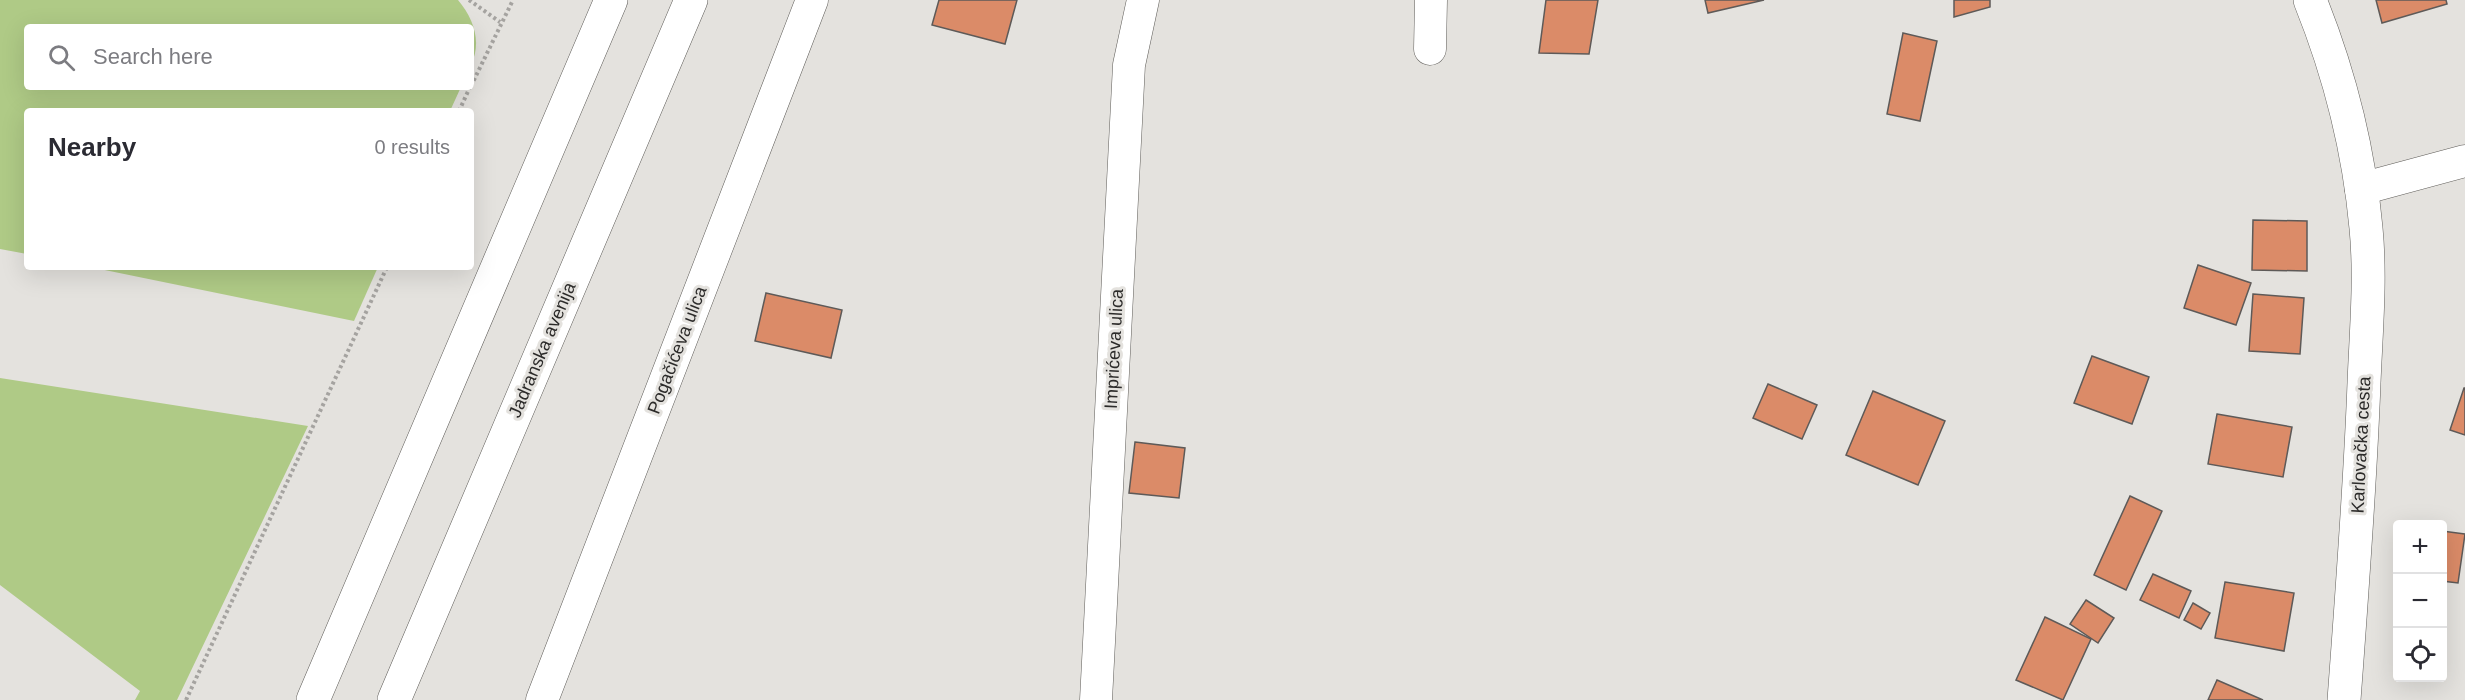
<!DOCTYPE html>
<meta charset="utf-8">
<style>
:root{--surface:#fff;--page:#f2f2f3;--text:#2b2b33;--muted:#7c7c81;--line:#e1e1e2}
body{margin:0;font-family:Arial,sans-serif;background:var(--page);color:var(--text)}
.controls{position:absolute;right:18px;bottom:18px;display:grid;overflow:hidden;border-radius:6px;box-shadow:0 6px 24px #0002}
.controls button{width:54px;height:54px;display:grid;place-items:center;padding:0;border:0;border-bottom:2px solid var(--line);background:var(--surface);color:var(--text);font:30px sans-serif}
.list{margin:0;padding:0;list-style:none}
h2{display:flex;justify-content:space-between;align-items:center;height:78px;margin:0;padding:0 24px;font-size:26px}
h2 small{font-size:20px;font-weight:400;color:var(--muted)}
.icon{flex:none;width:33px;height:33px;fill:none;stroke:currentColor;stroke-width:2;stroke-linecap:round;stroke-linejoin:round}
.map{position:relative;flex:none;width:2465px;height:700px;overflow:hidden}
.search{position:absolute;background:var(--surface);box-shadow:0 6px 24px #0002;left:24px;top:24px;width:450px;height:66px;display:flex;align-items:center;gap:15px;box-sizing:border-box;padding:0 21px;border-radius:6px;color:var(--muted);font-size:22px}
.panel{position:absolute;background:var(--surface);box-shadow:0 6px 24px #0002;left:24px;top:108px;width:450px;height:162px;border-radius:6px}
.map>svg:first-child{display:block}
</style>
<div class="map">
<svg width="2465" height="700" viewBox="0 0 2465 700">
<rect width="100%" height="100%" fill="#e4e2de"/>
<g fill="#afca86">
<path d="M0,0H458C474,19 482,42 471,65V27H27V87H461L450,111H27V254L0,249Z"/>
<path d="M90,267H378L354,321Z"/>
<path d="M0,378L308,426L177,700H135L140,691L0,585Z"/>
</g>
<g fill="#db8b68" stroke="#5e5a58" stroke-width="1.5">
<path d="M939,0H1017L1005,44L932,25Z"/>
<path d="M1546,0H1598L1589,54L1539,53Z"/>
<path d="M1705,0H1764L1708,13Z"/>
<path d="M1954,0H1990V7L1954,17Z"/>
<path d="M2376,0H2446L2447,4L2382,23Z"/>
<path d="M1903,33L1937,41L1920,121L1887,114Z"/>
<path d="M2253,220L2307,221V271L2252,270Z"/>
<path d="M2198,265L2251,283L2236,325L2184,308Z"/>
<path d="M766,293L842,310L831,358L755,341Z"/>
<path d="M2253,294L2304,298L2300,354L2249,351Z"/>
<path d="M2092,356L2149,377L2132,424L2074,403Z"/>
<path d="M1768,384L1817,405L1802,439L1753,418Z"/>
<path d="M2464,388H2465V435L2450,430Z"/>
<path d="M1873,391L1945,421L1918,485L1846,455Z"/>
<path d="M2217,414L2292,427L2283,477L2208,464Z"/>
<path d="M1135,442L1185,448L1179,498L1129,493Z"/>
<path d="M2130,496L2162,511L2126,590L2094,575Z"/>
<path d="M2442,531L2465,534L2458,583L2442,581Z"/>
<path d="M2153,574L2191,591L2179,618L2140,600Z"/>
<path d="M2225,582L2294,593L2284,651L2215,638Z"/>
<path d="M2086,600L2114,618L2098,643L2070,624Z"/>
<path d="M2193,603L2210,613L2201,629L2184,620Z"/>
<path d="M2045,617L2091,639L2063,700L2016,680Z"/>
<path d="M2217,680L2263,700H2208Z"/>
</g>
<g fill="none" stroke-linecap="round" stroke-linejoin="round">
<g stroke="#5f5d59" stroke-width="33">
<g id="street">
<path d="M1430,49L1431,0"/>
<path d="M2361,189L2465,161"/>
<path d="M542,700L812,0"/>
<path d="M1096,700L1129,65L1143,0"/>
</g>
</g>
<g stroke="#5f5d59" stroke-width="34">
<g id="secondary">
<path d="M2310,0C2339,72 2359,151 2366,228C2371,279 2366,332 2364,383C2360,489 2352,594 2344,700"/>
<path d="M313,700L611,0"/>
<path d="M394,700L691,0"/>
</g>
</g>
<g stroke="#a5a3a0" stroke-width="4" stroke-dasharray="3 3" stroke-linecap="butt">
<path d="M469,0L500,22"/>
<path d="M471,86L513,0"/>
<path d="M459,111L470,87"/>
<path d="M186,700L387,267"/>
</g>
<use href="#street" stroke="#fff" stroke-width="32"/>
<use href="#secondary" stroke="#fff" stroke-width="33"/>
</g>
<g text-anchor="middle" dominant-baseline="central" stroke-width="6" stroke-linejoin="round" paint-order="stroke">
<g font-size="18" fill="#2c2b2a" stroke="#e4e2de">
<text transform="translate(1114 349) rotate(-87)">Imprićeva ulica</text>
<text transform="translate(542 350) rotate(-67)">Jadranska avenija</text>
<text transform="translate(677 350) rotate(-69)">Pogačićeva ulica</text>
<text transform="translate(2361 445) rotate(-87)">Karlovačka cesta</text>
</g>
</g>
</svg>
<div class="controls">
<button>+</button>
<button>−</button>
<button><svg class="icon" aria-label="locate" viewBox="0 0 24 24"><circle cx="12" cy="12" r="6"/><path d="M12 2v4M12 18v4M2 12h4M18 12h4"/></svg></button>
</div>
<div class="search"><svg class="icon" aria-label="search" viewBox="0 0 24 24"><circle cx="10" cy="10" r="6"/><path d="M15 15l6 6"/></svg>Search here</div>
<section class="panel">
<h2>Nearby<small>0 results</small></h2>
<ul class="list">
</ul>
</section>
</div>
